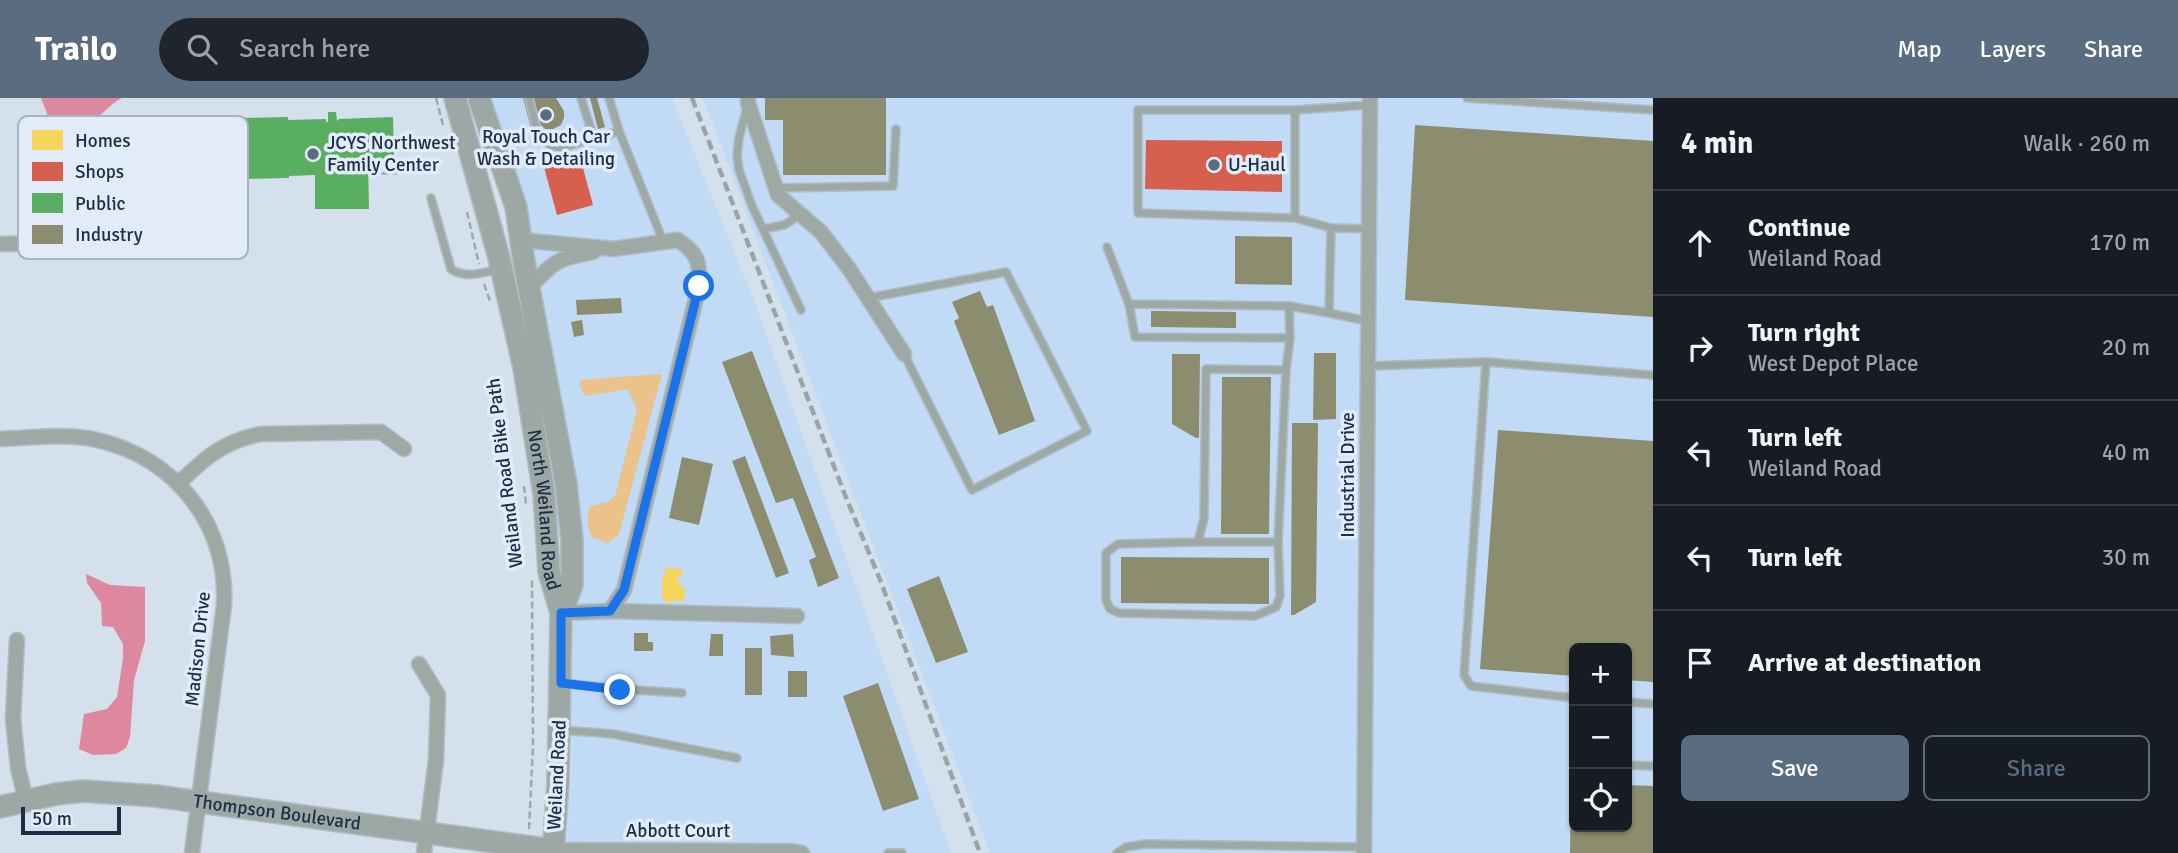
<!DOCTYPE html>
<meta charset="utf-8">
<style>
:root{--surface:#171b24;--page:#20242c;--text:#f1f3f6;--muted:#9ea1a6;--line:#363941;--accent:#5a6d80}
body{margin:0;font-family:Signika,sans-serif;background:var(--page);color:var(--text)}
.controls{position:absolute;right:21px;bottom:21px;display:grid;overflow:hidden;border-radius:10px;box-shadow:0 2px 5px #0004}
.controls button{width:63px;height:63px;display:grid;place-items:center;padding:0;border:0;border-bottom:2px solid var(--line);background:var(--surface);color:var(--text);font:35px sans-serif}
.scale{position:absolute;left:21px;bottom:18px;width:100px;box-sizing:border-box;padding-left:7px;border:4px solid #192f46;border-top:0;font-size:19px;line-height:24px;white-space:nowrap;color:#192f46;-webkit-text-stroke:5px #e1ecf8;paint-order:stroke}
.stop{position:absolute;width:21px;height:21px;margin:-16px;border:5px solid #1a73e8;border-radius:50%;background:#fff}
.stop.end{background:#1a73e8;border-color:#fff;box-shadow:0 2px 7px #0008}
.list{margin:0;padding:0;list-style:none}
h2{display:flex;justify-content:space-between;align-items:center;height:91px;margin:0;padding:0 28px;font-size:30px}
h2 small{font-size:23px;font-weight:400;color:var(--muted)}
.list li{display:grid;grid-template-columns:46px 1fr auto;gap:21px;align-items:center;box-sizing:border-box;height:105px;padding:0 28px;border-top:2px solid var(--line)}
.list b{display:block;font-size:26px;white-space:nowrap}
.list p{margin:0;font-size:23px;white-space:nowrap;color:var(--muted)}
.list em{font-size:23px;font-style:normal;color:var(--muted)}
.actions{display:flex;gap:14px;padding:21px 28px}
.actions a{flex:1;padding:16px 0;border:2px solid var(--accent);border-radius:10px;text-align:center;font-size:24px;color:var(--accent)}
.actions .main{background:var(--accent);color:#fff}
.icon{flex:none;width:38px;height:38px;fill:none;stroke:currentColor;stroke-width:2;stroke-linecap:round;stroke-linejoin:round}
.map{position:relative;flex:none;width:1653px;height:755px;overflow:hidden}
header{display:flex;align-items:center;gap:42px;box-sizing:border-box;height:98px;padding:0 35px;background:var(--accent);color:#fff}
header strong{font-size:33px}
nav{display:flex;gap:38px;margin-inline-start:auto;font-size:24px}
.search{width:490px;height:63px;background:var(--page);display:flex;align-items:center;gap:18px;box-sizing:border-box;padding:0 24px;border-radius:38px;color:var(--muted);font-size:26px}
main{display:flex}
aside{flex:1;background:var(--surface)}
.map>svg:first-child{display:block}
</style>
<header>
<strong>Trailo</strong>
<div class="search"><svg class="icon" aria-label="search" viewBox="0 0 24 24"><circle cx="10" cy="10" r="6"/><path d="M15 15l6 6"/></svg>Search here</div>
<nav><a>Map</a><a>Layers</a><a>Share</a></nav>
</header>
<main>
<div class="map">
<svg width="1653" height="755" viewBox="0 0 1653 755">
<rect width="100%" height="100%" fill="#d4e0ec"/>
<g fill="#c1daf5" fill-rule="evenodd">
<path d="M486,0H672L757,210L951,755H566L572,668L557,339Z"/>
<path d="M703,0H1653V755H990ZM1574,550H1627V729H1574Z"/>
</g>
<path fill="#eac28a" d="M662,276L619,436L608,445L592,439C587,427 586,420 590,408L608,404L615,398L637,312L628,291L585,298L580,289V282Z"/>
<g fill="#dd889e">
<path d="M41,0H122C113,4 107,12 99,18C83,30 66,29 49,21Z"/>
<path d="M86,476L110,487L145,489V543L134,582L130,639L126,650L116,656L93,657L79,651L84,616L107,611L117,599L123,560V546L113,529L102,528L101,505L87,485Z"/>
</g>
<path fill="#f6d55c" d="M665,470L682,471V478H678V484H680V489H685L684,503H670L669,505H666V502H662V478H665Z"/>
<g fill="#d6604d">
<path d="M1146,42L1282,43V94L1145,91Z"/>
<path d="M580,59L593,107L557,117L544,69Z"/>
</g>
<path fill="#5aae61" d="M328,14H336L337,23L339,21L393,19L394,61H368L369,111H315V77L289,78V80L238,81L237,20L288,19V22L326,21V24H328Z"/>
<g fill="#8c8c6e">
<path d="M523,0H556L564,13V20L561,27L553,31H545L541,27L531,30Z"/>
<path d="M590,0H597L605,29L598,31Z"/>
<path d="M765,0H886V77H783V22H765Z"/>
<path d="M1415,27L1653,43V219L1405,202Z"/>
<path d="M1235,138L1292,139V187L1235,186Z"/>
<path d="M980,193L987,209L993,207L1035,323L999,337L954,223L959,220L952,204Z"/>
<path d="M621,200L622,215L577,217L576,202Z"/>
<path d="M1151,213L1236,214V230L1151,229Z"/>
<path d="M582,222L584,237L574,239L571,224Z"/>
<path d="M752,253L839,480L818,489L809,462L816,459L793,400L776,405L722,264Z"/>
<path d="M1314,255H1336V321L1313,322Z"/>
<path d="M1172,256H1200L1199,340H1196L1172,326Z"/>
<path d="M1222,279H1271L1269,436H1221Z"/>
<path d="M1292,325H1318L1316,504L1294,517H1291Z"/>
<path d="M1498,332L1653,343V584L1627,582V550H1574V578L1480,571Z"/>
<path d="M745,358L789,475L776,480L732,363Z"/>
<path d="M682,359L713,366L699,427L669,420Z"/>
<path d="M1121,459L1269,460V506L1121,505Z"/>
<path d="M939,478L968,554L936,565L907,491Z"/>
<path d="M634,535H648V544H653V553H634Z"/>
<path d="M711,536H723V558H709Z"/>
<path d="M793,536L794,559L771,557L770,538Z"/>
<rect x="745" y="550" width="17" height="47"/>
<rect x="788" y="573" width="19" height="26"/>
<path d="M878,585L919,701L883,713L843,598Z"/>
<path d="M1571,686H1574V729H1627V687L1653,688V755H1570Z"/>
</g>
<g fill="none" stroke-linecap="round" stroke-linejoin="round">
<g stroke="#b1bdc9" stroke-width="10">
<g id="lane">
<path d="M529,0L536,28L550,48L563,50L593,40"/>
<path d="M581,0L594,41L619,33L663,143"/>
<path d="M609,0L619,33"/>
<path d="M1467,0L1653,12"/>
<path d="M747,9L739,40L737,57L739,72L752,108L801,212"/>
<path d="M1295,12H1138V115L1295,120"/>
<path d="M776,90L893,88L896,31"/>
<path d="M431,100L451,171C464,181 485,175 500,170"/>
<path d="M1331,130L1329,215L1368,223"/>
<path d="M763,131L784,127L800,117"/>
<path d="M1369,131L1331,130L1295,120V12L1369,7"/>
<path d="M1107,149L1129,206L1289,208L1329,215"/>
<path d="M868,200L1006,174L1087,333L972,392L904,256"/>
<path d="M1129,206L1135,239L1290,240L1289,208"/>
<path d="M1486,264L1464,577L1471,588L1574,600"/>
<path d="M1368,268L1486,264L1653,277"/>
<path d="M1198,444H1278L1280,498L1276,509L1255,518L1119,515L1110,511L1106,502V455L1118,446L1198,444L1204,420L1206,271L1286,272L1290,240"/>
<path d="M1278,444L1286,272"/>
<path d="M562,585L620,591L682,595"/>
<path d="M1627,604L1653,606"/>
<path d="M561,632L613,636L737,660"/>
<path d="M1627,667L1653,668"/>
<path d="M888,755H902"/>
<path d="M1117,755L1126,749L1146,746L1363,749"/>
</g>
</g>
<g stroke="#b1bdc9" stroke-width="17">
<g id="street">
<path d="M748,0V5L778,97L821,134L850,172L904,256"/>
<path d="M521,142L613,151L678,142C699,156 700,165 699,188L624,492L610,513"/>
<path d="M0,146L144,143L184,128"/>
<path d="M529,190C555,163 555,161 593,154"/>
<path d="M0,341C31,340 67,335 97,342C176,360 228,427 224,507L192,755"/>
<path d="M178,386C205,360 222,344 260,336L381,334L404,351"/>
<path d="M561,515L610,513L797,518"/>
<path d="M17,542L13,620L18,670L26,703"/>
<path d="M419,566L438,597L436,662L424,755"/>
<path d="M553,752L791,753L802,755"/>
<path d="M1364,755L1370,0"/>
</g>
</g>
<g stroke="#b1bdc9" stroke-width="24">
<g id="secondary">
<path id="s1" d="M455,0L498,156L524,270L544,396L549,474L561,515L558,686L553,755"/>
<path d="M479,0L516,109L524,164L566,385L572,443V487L561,515"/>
<path id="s2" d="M0,709L56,696L83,693L156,698L553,752"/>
</g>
</g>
<g stroke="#9fa9aa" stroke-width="2.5" stroke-dasharray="7 3.5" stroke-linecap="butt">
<path d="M436,0L443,27"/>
<path d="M371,76L423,74"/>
<path d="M467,114L479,166"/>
<path d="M484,186L491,206"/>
<path d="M524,388L526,406"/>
<path d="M529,731L533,648L532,479"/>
</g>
<use href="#lane" stroke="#9fa9a4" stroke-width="7"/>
<use href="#street" stroke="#9fa9a4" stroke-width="14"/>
<use href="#secondary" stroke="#9da8a4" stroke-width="21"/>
<path stroke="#99a4a6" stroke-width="4.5" stroke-dasharray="10 5" stroke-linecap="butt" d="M692,0L845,397L881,484L980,755"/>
</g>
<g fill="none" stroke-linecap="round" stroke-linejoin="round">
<path stroke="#1a73e8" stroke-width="9" d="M620,592L561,585V515L610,513L624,492L699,188"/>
</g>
<g fill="#5a6d80" stroke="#e1ecf8" stroke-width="2.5">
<circle cx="546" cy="17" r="7"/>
<circle cx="313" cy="56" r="7"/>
<circle cx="1214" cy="67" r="7"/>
</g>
<g text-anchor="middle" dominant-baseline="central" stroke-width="7" stroke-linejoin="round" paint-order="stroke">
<g font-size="19" fill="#192f46" stroke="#e1ecf8" text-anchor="start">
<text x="546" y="39" text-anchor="middle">Royal Touch Car<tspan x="546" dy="22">Wash &amp; Detailing</tspan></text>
<text x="327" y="45">JCYS Northwest<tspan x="327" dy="22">Family Center</tspan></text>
<text x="1228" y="67">U-Haul</text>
</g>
<g font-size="19" fill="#192f46" stroke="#e1ecf8">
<text transform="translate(505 375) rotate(-97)">Weiland Road Bike Path</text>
<text transform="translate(1348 377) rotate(-90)">Industrial Drive</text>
<text stroke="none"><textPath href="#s1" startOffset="422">North Weiland Road</textPath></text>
<text transform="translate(198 551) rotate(-84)">Madison Drive</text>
<text transform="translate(557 677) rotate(-87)">Weiland Road</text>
<text stroke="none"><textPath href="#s2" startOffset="280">Thompson Boulevard</textPath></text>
<text x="678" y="733">Abbott Court</text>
</g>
</g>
<rect x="18" y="18" width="230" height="143" rx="10" fill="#e1ecf8" stroke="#a5b3c3" stroke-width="2"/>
<rect x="32" y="32" width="31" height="20" fill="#f6d55c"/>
<rect x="32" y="64" width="31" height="19" fill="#d6604d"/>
<rect x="32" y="95" width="31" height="20" fill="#5aae61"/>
<rect x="32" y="127" width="31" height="19" fill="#8c8c6e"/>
<g font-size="19" fill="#192f46">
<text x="75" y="49">Homes</text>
<text x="75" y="80">Shops</text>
<text x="75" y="112">Public</text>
<text x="75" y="143">Industry</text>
</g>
</svg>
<div class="controls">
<button>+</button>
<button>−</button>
<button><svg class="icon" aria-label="locate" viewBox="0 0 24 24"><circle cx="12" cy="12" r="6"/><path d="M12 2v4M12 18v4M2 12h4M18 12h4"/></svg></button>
</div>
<div class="scale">50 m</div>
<div class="stop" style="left:699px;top:188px"></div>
<div class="stop end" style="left:620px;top:592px"></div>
</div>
<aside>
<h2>4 min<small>Walk · 260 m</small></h2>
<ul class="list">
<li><svg class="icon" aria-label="ahead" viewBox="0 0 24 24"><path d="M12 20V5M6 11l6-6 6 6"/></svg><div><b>Continue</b><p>Weiland Road</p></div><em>170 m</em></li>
<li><svg class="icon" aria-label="right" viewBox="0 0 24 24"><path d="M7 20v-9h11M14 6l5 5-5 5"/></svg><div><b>Turn right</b><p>West Depot Place</p></div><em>20 m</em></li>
<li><svg class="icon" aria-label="left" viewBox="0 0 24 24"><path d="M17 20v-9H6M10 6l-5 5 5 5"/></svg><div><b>Turn left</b><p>Weiland Road</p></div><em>40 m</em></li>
<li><svg class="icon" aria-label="left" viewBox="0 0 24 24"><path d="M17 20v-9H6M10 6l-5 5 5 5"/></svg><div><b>Turn left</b></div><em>30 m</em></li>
<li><svg class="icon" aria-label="arrive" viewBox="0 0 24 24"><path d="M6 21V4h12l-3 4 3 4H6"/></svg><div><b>Arrive at destination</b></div></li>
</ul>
<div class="actions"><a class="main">Save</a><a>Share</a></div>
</aside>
</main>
